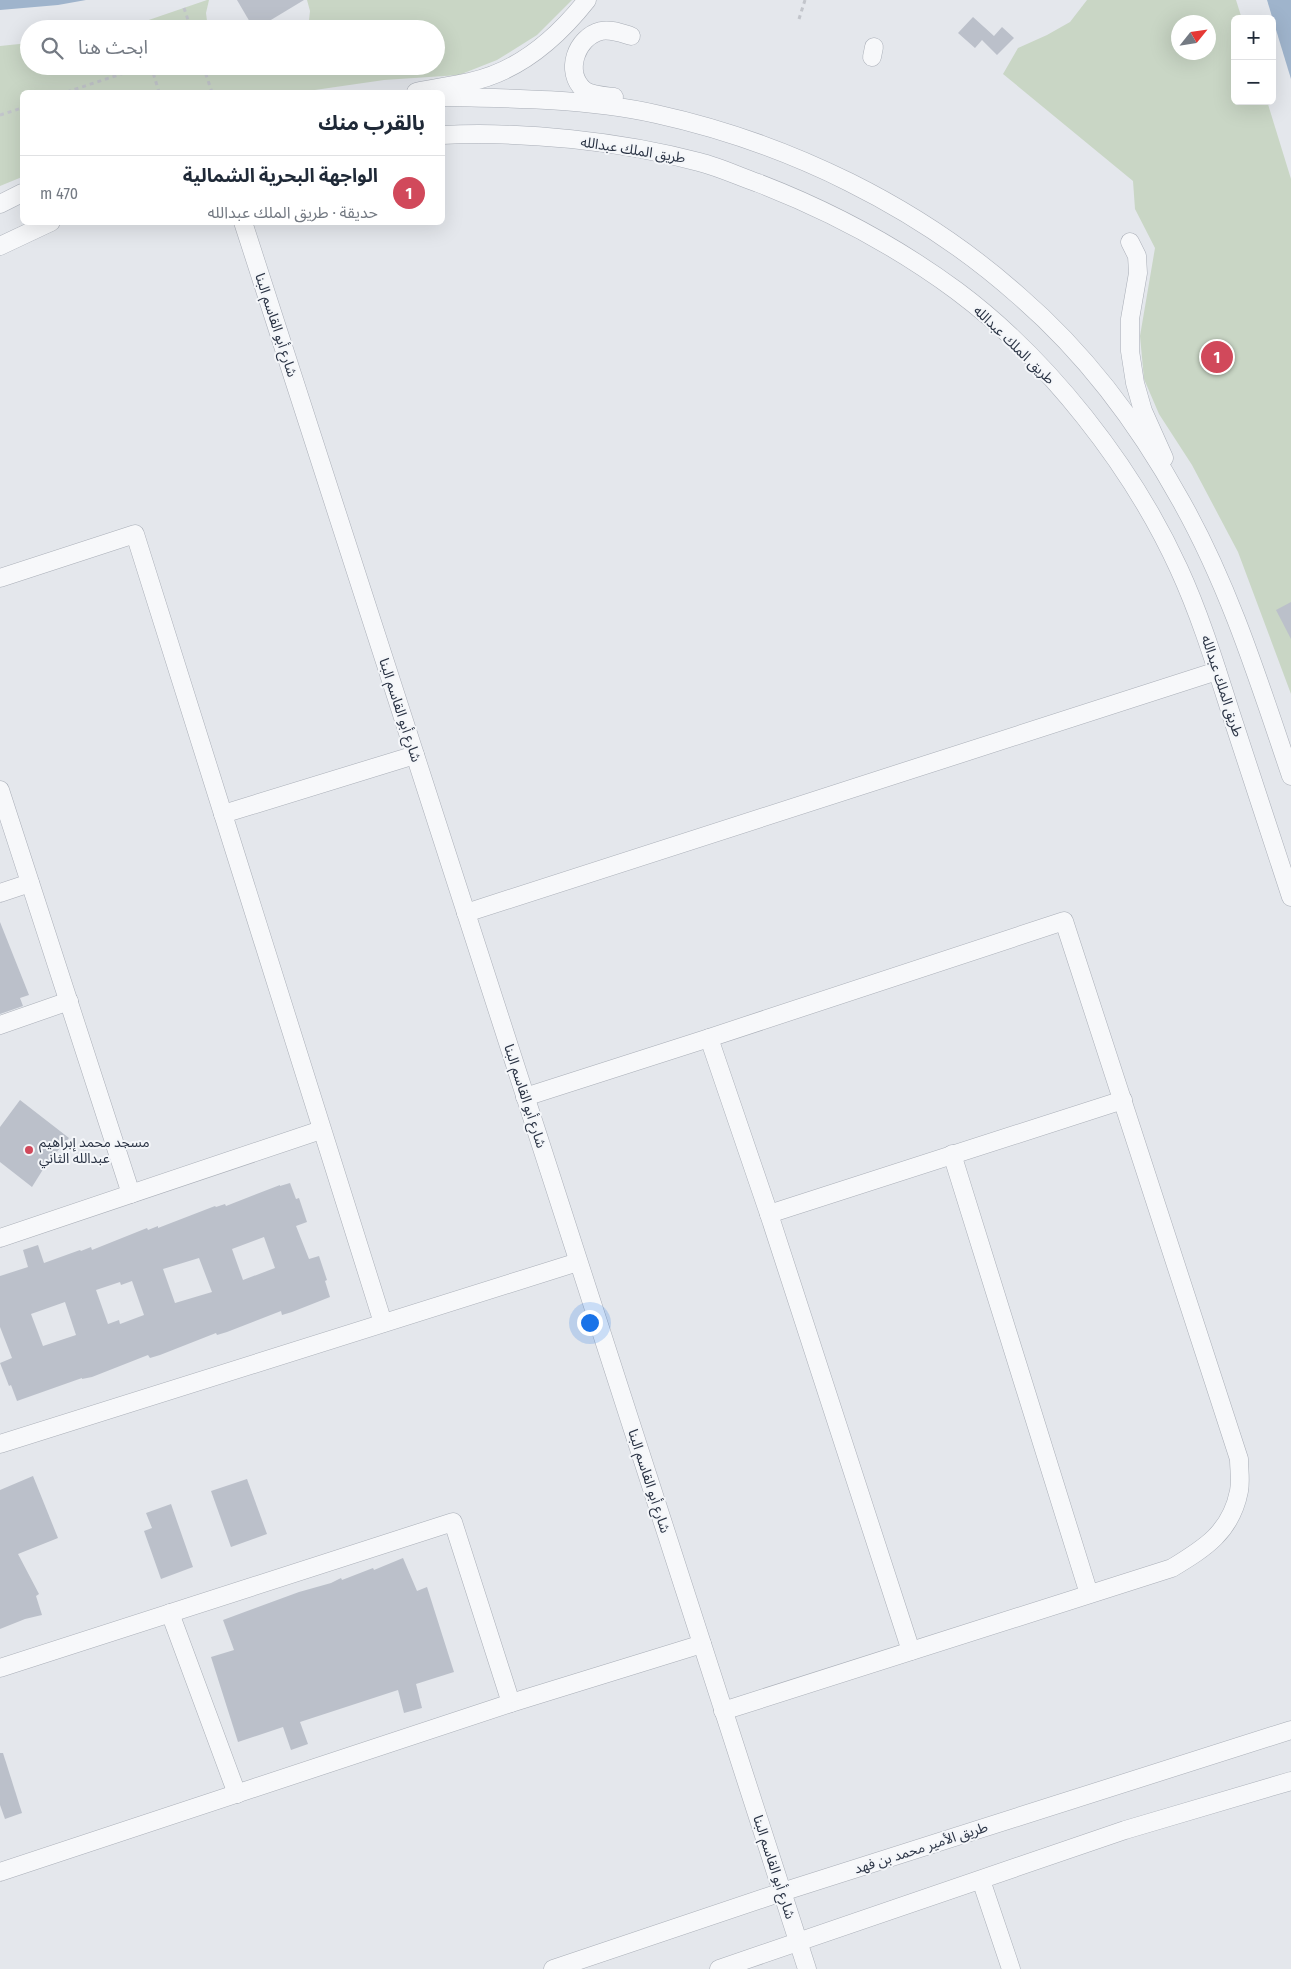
<!DOCTYPE html>
<html lang="ar">
<meta charset="utf-8">
<style>
:root{--surface:#fff;--page:#f2f2f3;--text:#1f2937;--muted:#747a83;--line:#e0e1e3;--accent:#d1495b}
body{margin:0;font-family:"Fira Sans Condensed","Noto Sans Arabic",sans-serif;background:var(--page);color:var(--text);direction:rtl}
.controls{position:absolute;right:15px;top:15px;display:grid;overflow:hidden;border-radius:8px;box-shadow:0 5px 20px #0002}
.controls button{width:45px;height:45px;display:grid;place-items:center;padding:0;border:0;border-bottom:1px solid var(--line);background:var(--surface);color:var(--text);font:25px sans-serif}
.compass{position:absolute;left:1171px;top:15px;width:45px;height:45px;border-radius:50%;background:var(--surface);box-shadow:0 5px 20px #0002;rotate:60deg}
.you{position:absolute;left:589px;top:1322px;width:18px;height:18px;margin:-12px;border:4px solid #fff;border-radius:50%;background:#1a73e8;box-shadow:0 0 0 8px #1a73e833}
.badge{display:grid;place-items:center;width:32px;height:32px;border-radius:50%;background:var(--accent);color:#fff;font-size:16px;font-weight:700}
.pin{position:absolute;translate:-50% -50%;border:2px solid #fff;box-shadow:0 1px 5px #0006}
.list{margin:0;padding:0;list-style:none}
h2{display:flex;justify-content:space-between;align-items:center;height:65px;margin:0;padding:0 20px;font-size:21px}
h2 small{font-size:16px;font-weight:400;color:var(--muted)}
.list li{display:grid;grid-template-columns:32px 1fr auto;gap:15px;align-items:center;box-sizing:border-box;height:70px;padding:0 20px;border-top:1px solid var(--line)}
.list b{display:block;font-size:19px;white-space:nowrap}
.list p{margin:0;font-size:16px;white-space:nowrap;color:var(--muted)}
.list em{font-size:16px;font-style:normal;color:var(--muted)}
.icon{flex:none;width:28px;height:28px;fill:none;stroke:currentColor;stroke-width:2;stroke-linecap:round;stroke-linejoin:round}
.map{position:relative;flex:none;width:1291px;height:1969px;overflow:hidden;direction:ltr}
.search{position:absolute;background:var(--surface);box-shadow:0 5px 20px #0002;left:20px;top:20px;width:425px;height:55px;display:flex;align-items:center;gap:12px;box-sizing:border-box;padding:0 18px;border-radius:28px;color:var(--muted);font-size:19px}
.panel{position:absolute;background:var(--surface);box-shadow:0 5px 20px #0002;left:20px;top:90px;width:425px;height:135px;border-radius:8px;direction:rtl}
.map>svg:first-child{display:block}
</style>
<div class="map">
<svg width="1291" height="1969" viewBox="0 0 1291 1969">
<rect width="100%" height="100%" fill="#e4e7ec"/>
<g fill="#c9d6c5" fill-rule="evenodd">
<path d="M207,0H209L206,13L208,29H113L137,24Z"/>
<path d="M307,0H572L537,35L497,60L459,75L384,80L301,92H22V177L0,186V46L29,43V66H240C253,71 264,70 277,66H436V29H308L310,11Z"/>
<path d="M1087,0H1236L1242,19H1235V101H1267L1291,179V694L1238,552L1192,465L1159,414L1144,379L1140,336L1155,248L1135,209L1133,181L1003,74L1018,48L1047,35L1070,22ZM1178,22H1208V52H1178Z"/>
</g>
<g fill="#9fb4cc">
<path d="M0,0H86L58,5L0,10Z"/>
<path d="M1267,0H1291V79Z"/>
</g>
<g fill="#bbc0ca" fill-rule="evenodd">
<path d="M237,0H304L256,29H254Z"/>
<path d="M973,17L994,36L1002,27L1014,38L997,55L982,40L975,48L958,33Z"/>
<path d="M1291,602V639L1276,610Z"/>
<path d="M0,922L29,995L20,998L23,1006L0,1014Z"/>
<path d="M20,1100L69,1138L47,1163L32,1187L0,1162V1127Z"/>
<path d="M290,1183L296,1199L299,1198L307,1222L296,1226L309,1259L319,1256L327,1280L325,1281L330,1297L292,1312L282,1315L281,1311L227,1332L217,1335L216,1333L160,1355L150,1358L148,1355L92,1377L82,1379V1378L17,1401L11,1385L9,1386L0,1363L12,1358L0,1327V1276L28,1267L23,1250L38,1245L44,1263L80,1250L81,1251L91,1247L92,1250L147,1228L148,1230L158,1226V1228L215,1206L216,1207L225,1204L226,1206L280,1185V1186ZM264,1237L275,1268L243,1280L232,1249ZM199,1258L212,1292L175,1303L163,1269ZM132,1281L144,1315L120,1324L119,1320L108,1324L96,1290L120,1282L121,1285ZM65,1302L76,1335L43,1346L31,1314Z"/>
<path d="M33,1476L58,1538L18,1554L39,1594L36,1596L42,1615L25,1619L0,1629V1490Z"/>
<path d="M247,1479L267,1534L231,1547L211,1491Z"/>
<path d="M171,1504L193,1567L161,1579L144,1531L152,1528L146,1513Z"/>
<path d="M403,1558L417,1591L427,1587L454,1672L416,1684L422,1708L404,1713L398,1690L300,1722L308,1744L291,1750L283,1727L238,1742L211,1657L234,1650L223,1620L299,1592L331,1583L341,1578L342,1580L373,1568L374,1570Z"/>
<path d="M0,1753H3L22,1813L5,1819L0,1805Z"/>
</g>
<g fill="none" stroke-linecap="round" stroke-linejoin="round">
<g stroke="#a9aeb7" stroke-width="19">
<g id="minor">
<path d="M872,57L874,47"/>
<path d="M416,92C434,88 452,86 469,82C518,72 557,38 587,0"/>
<path d="M442,97C511,98 589,99 656,114C788,143 918,206 1019,296C1085,353 1139,425 1181,501C1230,588 1259,682 1291,776"/>
<path d="M614,97C606,96 591,95 584,90C564,72 576,37 601,31C611,29 621,33 631,36"/>
<path d="M442,135C523,131 621,141 699,162C719,167 738,176 758,183C828,210 896,246 957,291C1048,359 1132,466 1179,569C1201,617 1216,667 1232,717C1252,777 1271,837 1291,897"/>
<path d="M0,204L22,193"/>
<path d="M243,222L807,1969"/>
<path d="M1130,242L1137,256L1138,273L1130,319V351L1135,383L1143,411L1164,458"/>
<path d="M0,246L51,222"/>
<path d="M0,578L135,534L383,1323"/>
<path d="M0,790L131,1194"/>
<path d="M223,814L415,755"/>
<path d="M0,893L30,883"/>
<path d="M466,913L1217,671"/>
<path d="M0,1025L69,1001"/>
<path d="M709,1038L769,1214L911,1651"/>
<path d="M525,1097L709,1038L1064,921L1239,1459C1239,1469 1241,1481 1239,1491C1231,1532 1205,1548 1172,1568L723,1711"/>
<path d="M952,1154L1089,1594"/>
<path d="M769,1214L1123,1100"/>
<path d="M0,1238L321,1130"/>
<path d="M0,1444L578,1262"/>
<path d="M170,1613L237,1794"/>
<path d="M0,1668L453,1522L511,1703"/>
<path d="M0,1872L511,1703L702,1644"/>
<path d="M981,1880L1011,1969"/>
<path d="M553,1969L782,1892L1291,1730"/>
<path d="M719,1969L1125,1830L1291,1781"/>
</g>
</g>
<g stroke="#c2c5cb" stroke-width="3" stroke-dasharray="4 4" stroke-linecap="butt">
<path d="M184,8L191,29"/>
<path d="M799,19L805,0"/>
<path d="M137,24L138,29"/>
<path d="M151,66L159,92"/>
<path d="M203,66L212,92"/>
<path d="M67,92L145,66"/>
<path d="M0,115L22,108"/>
</g>
<use href="#minor" stroke="#f7f8fa" stroke-width="18"/>
</g>
<circle fill="#d1495b" stroke="#f4f6f9" stroke-width="2" cx="29" cy="1150" r="5"/>
<g text-anchor="middle" dominant-baseline="central" stroke-width="4" stroke-linejoin="round" paint-order="stroke">
<g font-size="14" fill="#2b3445" stroke="#f4f6f9">
<text transform="translate(633 150) rotate(9)">طريق الملك عبدالله</text>
<text transform="translate(276 325) rotate(72)">شارع أبو القاسم البنا</text>
<text transform="translate(1014 345) rotate(44)">طريق الملك عبدالله</text>
<text transform="translate(1222 686) rotate(72)">طريق الملك عبدالله</text>
<text transform="translate(400 710) rotate(72)">شارع أبو القاسم البنا</text>
<text transform="translate(525 1096) rotate(72)">شارع أبو القاسم البنا</text>
<text transform="translate(649 1481) rotate(72)">شارع أبو القاسم البنا</text>
<text transform="translate(921 1848) rotate(-18)">طريق الأمير محمد بن فهد</text>
<text transform="translate(774 1867) rotate(72)">شارع أبو القاسم البنا</text>
</g>
<g font-size="14" fill="#2b3445" stroke="#f4f6f9" text-anchor="start">
<text x="39" y="1142">مسجد محمد إبراهيم<tspan x="39" dy="16">عبدالله الثاني</tspan></text>
</g>
</g>
</svg>
<div class="controls">
<button>+</button>
<button>−</button>
</div>
<svg class="compass" viewBox="-18 -18 36 36"><path d="M0-13l5 13h-10z" fill="#e53935"/><path d="M0 13l5-13h-10z" fill="#747a83"/></svg>
<div class="you"></div>
<div class="pin badge" style="left:1217px;top:357px">1</div>
<div class="search"><svg class="icon" aria-label="search" viewBox="0 0 24 24"><circle cx="10" cy="10" r="6"/><path d="M15 15l6 6"/></svg>ابحث هنا</div>
<section class="panel">
<h2>بالقرب منك<small></small></h2>
<ul class="list">
<li><span class="badge">1</span><div><b>الواجهة البحرية الشمالية</b><p>حديقة · طريق الملك عبدالله</p></div><em>470 m</em></li>
</ul>
</section>
</div>
